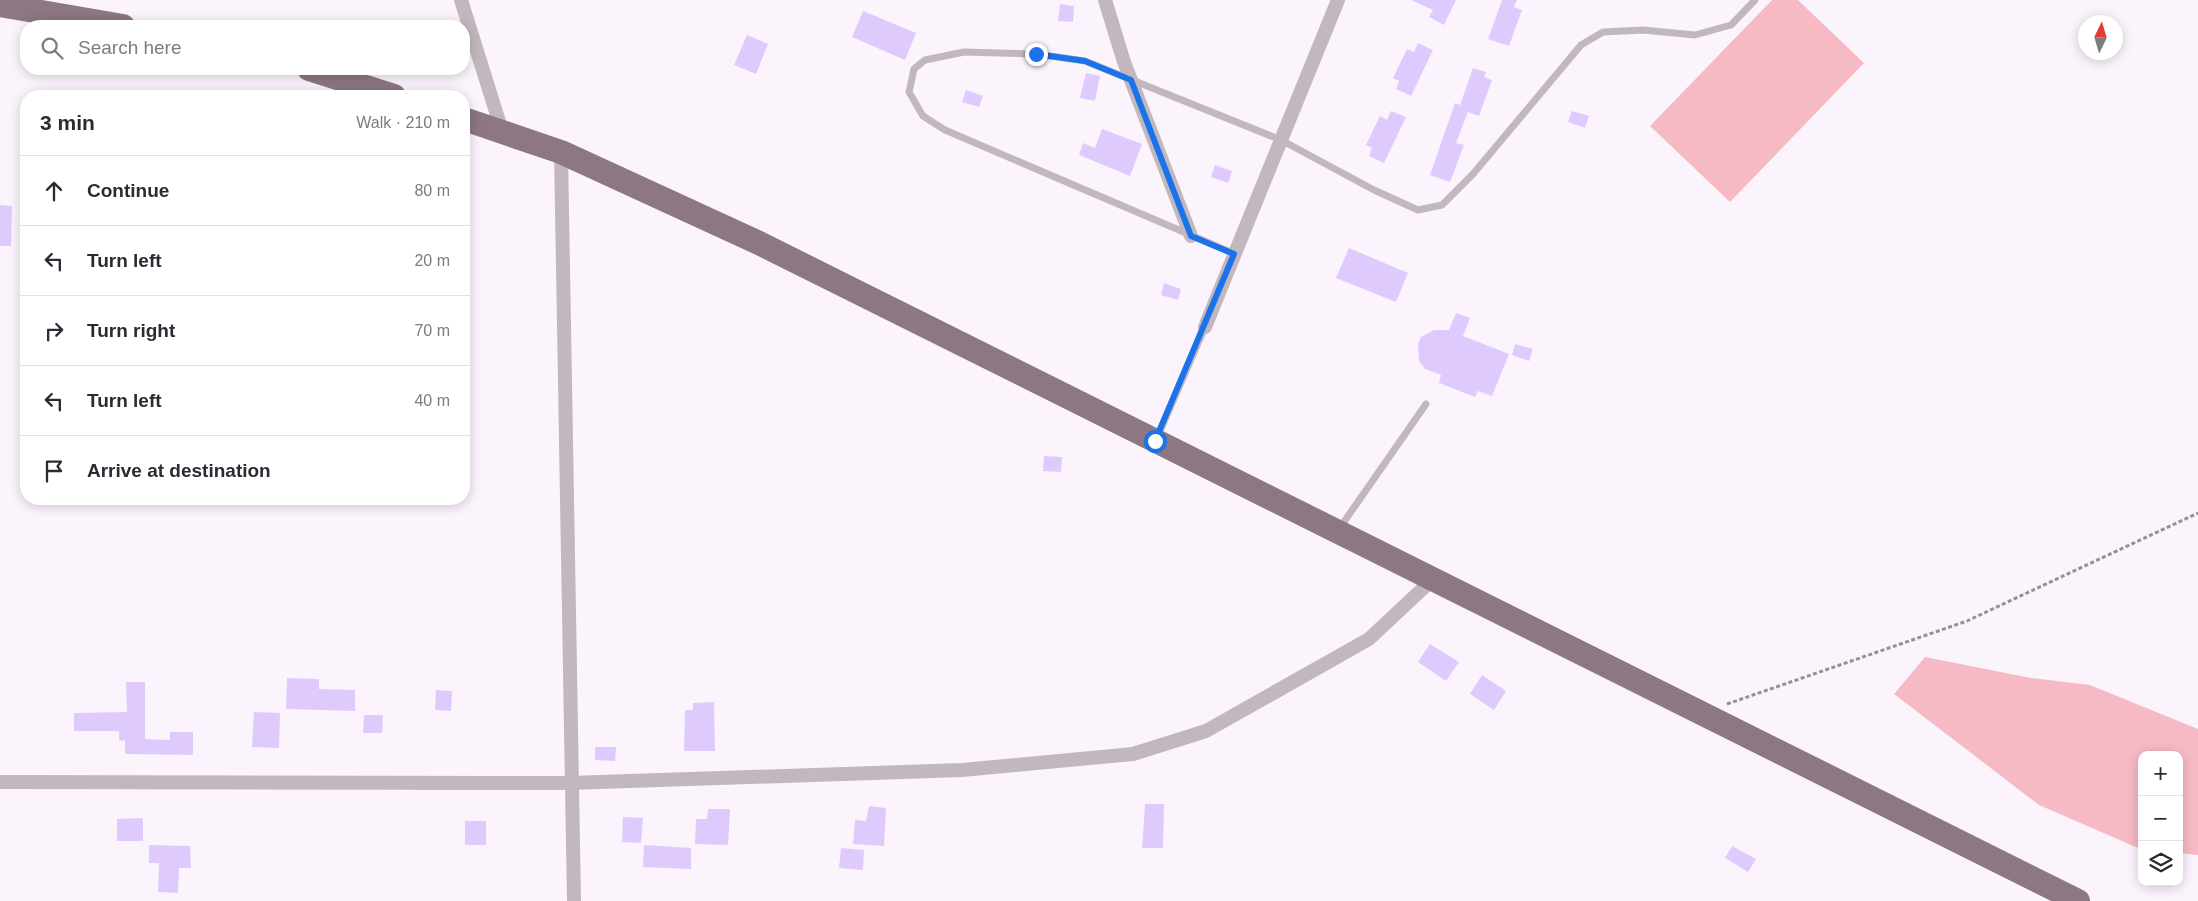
<!DOCTYPE html>
<meta charset="utf-8">
<style>
:root{--surface:#fff;--page:#f2f2f3;--text:#2b2b33;--muted:#7c7c81;--line:#e1e1e2}
body{margin:0;font-family:Arial,sans-serif;background:var(--page);color:var(--text)}
.controls{position:absolute;right:15px;bottom:15px;display:grid;overflow:hidden;border-radius:10px;box-shadow:0 2px 12px #0003}
.controls button{width:45px;height:45px;display:grid;place-items:center;padding:0;border:0;border-bottom:1px solid var(--line);background:var(--surface);color:var(--text);font:25px sans-serif}
.compass{position:absolute;left:2078px;top:15px;width:45px;height:45px;border-radius:50%;background:var(--surface);box-shadow:0 2px 12px #0003;rotate:5deg}
.stop{position:absolute;width:15px;height:15px;margin:-11px;border:4px solid #1a73e8;border-radius:50%;background:#fff}
.stop.end{background:#1a73e8;border-color:#fff;box-shadow:0 1px 5px #0008}
.list{margin:0;padding:0;list-style:none}
h2{display:flex;justify-content:space-between;align-items:center;height:65px;margin:0;padding:0 20px;font-size:21px}
h2 small{font-size:16px;font-weight:400;color:var(--muted)}
.list li{display:grid;grid-template-columns:32px 1fr auto;gap:15px;align-items:center;box-sizing:border-box;height:70px;padding:0 20px;border-top:1px solid var(--line)}
.list b{display:block;font-size:19px;white-space:nowrap}
.list em{font-size:16px;font-style:normal;color:var(--muted)}
.icon{flex:none;width:28px;height:28px;fill:none;stroke:currentColor;stroke-width:2;stroke-linecap:round;stroke-linejoin:round}
.map{position:relative;flex:none;width:2198px;height:901px;overflow:hidden}
.search{position:absolute;background:var(--surface);box-shadow:0 2px 12px #0003;left:20px;top:20px;width:450px;height:55px;display:flex;align-items:center;gap:12px;box-sizing:border-box;padding:0 18px;border-radius:20px;color:var(--muted);font-size:19px}
.panel{position:absolute;background:var(--surface);box-shadow:0 2px 12px #0003;left:20px;top:90px;width:450px;height:415px;border-radius:20px}
.map>svg:first-child{display:block}
</style>
<div class="map">
<svg width="2198" height="901" viewBox="0 0 2198 901">
<rect width="100%" height="100%" fill="#fcf4fd"/>
<g fill="#f6bac5">
<path d="M1772,0H1798L1864,63L1730,202L1650,126Z"/>
<path d="M1925,657L2031,678L2090,685L2198,729V855L2179,853V755H2142V848H2138L2039,805L1894,694Z"/>
</g>
<g fill="#dfcafe">
<path d="M1411,0H1456L1444,25L1429,17L1433,10Z"/>
<path d="M1502,0H1517L1514,7L1522,10L1509,46L1488,39Z"/>
<path d="M1060,4L1074,6L1073,22L1058,21Z"/>
<path d="M863,11L916,33L905,60L852,37Z"/>
<path d="M747,35L768,44L756,74L734,65Z"/>
<path d="M1418,43L1433,50L1411,96L1396,89L1399,81L1393,78L1407,49L1414,52Z"/>
<path d="M1473,68L1486,72L1484,77L1492,80L1479,116L1468,112L1456,143L1464,145L1450,182L1430,175L1455,103L1460,105Z"/>
<path d="M1086,73L1100,76L1095,101L1080,98Z"/>
<path d="M966,90L983,96L979,107L962,102Z"/>
<path d="M1391,111L1406,117L1384,163L1369,156L1372,148L1366,145L1380,116L1387,120Z"/>
<path d="M1572,111L1589,116L1585,128L1568,122Z"/>
<path d="M1102,129L1142,144L1130,176L1079,155L1083,143L1095,148Z"/>
<path d="M1215,165L1232,171L1228,183L1211,177Z"/>
<path d="M0,205L12,206L11,246H0Z"/>
<path d="M1349,248L1408,273L1396,302L1336,278Z"/>
<path d="M1164,283L1181,289L1178,300L1161,295Z"/>
<path d="M1456,313L1470,318L1463,336L1509,354L1492,396L1478,391L1475,397L1439,383L1441,375L1425,369L1419,361L1418,344L1421,337L1434,330H1449Z"/>
<path d="M1515,344L1533,349L1529,361L1512,355Z"/>
<path d="M1044,456L1062,457L1061,472L1043,471Z"/>
<path d="M1430,644L1459,662L1446,681L1418,662Z"/>
<path d="M1482,675L1506,691L1494,710L1470,694Z"/>
<path d="M287,678L319,679V689L355,690V711L286,709Z"/>
<path d="M126,682H145V739L170,740V732H193V755L125,754V740L119,741V731H74V713L127,712Z"/>
<path d="M436,690L452,691L451,711L435,710Z"/>
<path d="M714,702L715,751H684L685,710H693V703Z"/>
<path d="M254,712L280,713L279,748L252,747Z"/>
<path d="M364,715H383L382,733H363Z"/>
<path d="M595,747H616L615,761L595,760Z"/>
<path d="M1145,804H1164L1163,848H1142Z"/>
<path d="M869,806L886,808L884,846L853,844L855,820L866,821Z"/>
<path d="M708,809H730L728,845L695,844L696,819H707Z"/>
<path d="M623,817L643,818L641,843L622,842Z"/>
<path d="M143,818V841H117V819Z"/>
<rect x="465" y="821" width="21" height="24"/>
<path d="M149,845L190,846L191,868H179L178,893L158,892L159,863H149Z"/>
<path d="M644,845L691,848V869L643,867Z"/>
<path d="M1732,846L1756,859L1748,872L1725,858Z"/>
<path d="M841,848L864,850L863,870L839,868Z"/>
</g>
<g fill="none" stroke-linecap="round" stroke-linejoin="round">
<path stroke="#968f97" stroke-width="3" stroke-dasharray="4 2.5" stroke-linecap="butt" d="M1727,704L1967,621L2198,513"/>
<g stroke="#c2b7bd" stroke-width="7">
<path d="M1235,254L945,130L923,116L909,92L914,69L925,60L964,52L1036,54L1085,61L1281,140L1374,190L1418,210L1442,205L1473,174L1581,45L1603,32L1643,30L1695,35L1731,25L1755,0"/>
<path d="M1157,438L1205,327"/>
<path d="M1339,529L1426,404"/>
</g>
<g stroke="#c2b7bd" stroke-width="14">
<path d="M461,0L502,131"/>
<path d="M1105,0L1124,62L1191,236"/>
<path d="M561,152L574,901"/>
<path d="M1205,327L1338,0"/>
<path d="M0,782L570,783L962,770L1133,754L1206,731L1369,639L1433,579"/>
</g>
<g stroke="#8c7782" stroke-width="24">
<path d="M0,5L123,26"/>
<path d="M309,69L394,96"/>
<path d="M464,119L561,152L759,243L2078,901"/>
</g>
</g>
<g fill="none" stroke-linecap="round" stroke-linejoin="round">
<path stroke="#1a73e8" stroke-width="6" d="M1036,54L1085,61L1131,80L1191,236L1234,254L1155,441"/>
</g>
</svg>
<div class="controls">
<button>+</button>
<button>−</button>
<button><svg class="icon" aria-label="layers" viewBox="0 0 24 24"><path d="M12 4l9 5-9 5-9-5zM3 14l9 5 9-5"/></svg></button>
</div>
<svg class="compass" viewBox="-18 -18 36 36"><path d="M0-13l5 13h-10z" fill="#e53935"/><path d="M0 13l5-13h-10z" fill="#7c7c81"/></svg>
<div class="stop" style="left:1155px;top:441px"></div>
<div class="stop end" style="left:1036px;top:54px"></div>
<div class="search"><svg class="icon" aria-label="search" viewBox="0 0 24 24"><circle cx="10" cy="10" r="6"/><path d="M15 15l6 6"/></svg>Search here</div>
<section class="panel">
<h2>3 min<small>Walk · 210 m</small></h2>
<ul class="list">
<li><svg class="icon" aria-label="ahead" viewBox="0 0 24 24"><path d="M12 20V5M6 11l6-6 6 6"/></svg><div><b>Continue</b></div><em>80 m</em></li>
<li><svg class="icon" aria-label="left" viewBox="0 0 24 24"><path d="M17 20v-9H6M10 6l-5 5 5 5"/></svg><div><b>Turn left</b></div><em>20 m</em></li>
<li><svg class="icon" aria-label="right" viewBox="0 0 24 24"><path d="M7 20v-9h11M14 6l5 5-5 5"/></svg><div><b>Turn right</b></div><em>70 m</em></li>
<li><svg class="icon" aria-label="left" viewBox="0 0 24 24"><path d="M17 20v-9H6M10 6l-5 5 5 5"/></svg><div><b>Turn left</b></div><em>40 m</em></li>
<li><svg class="icon" aria-label="arrive" viewBox="0 0 24 24"><path d="M6 21V4h12l-3 4 3 4H6"/></svg><div><b>Arrive at destination</b></div></li>
</ul>
</section>
</div>
